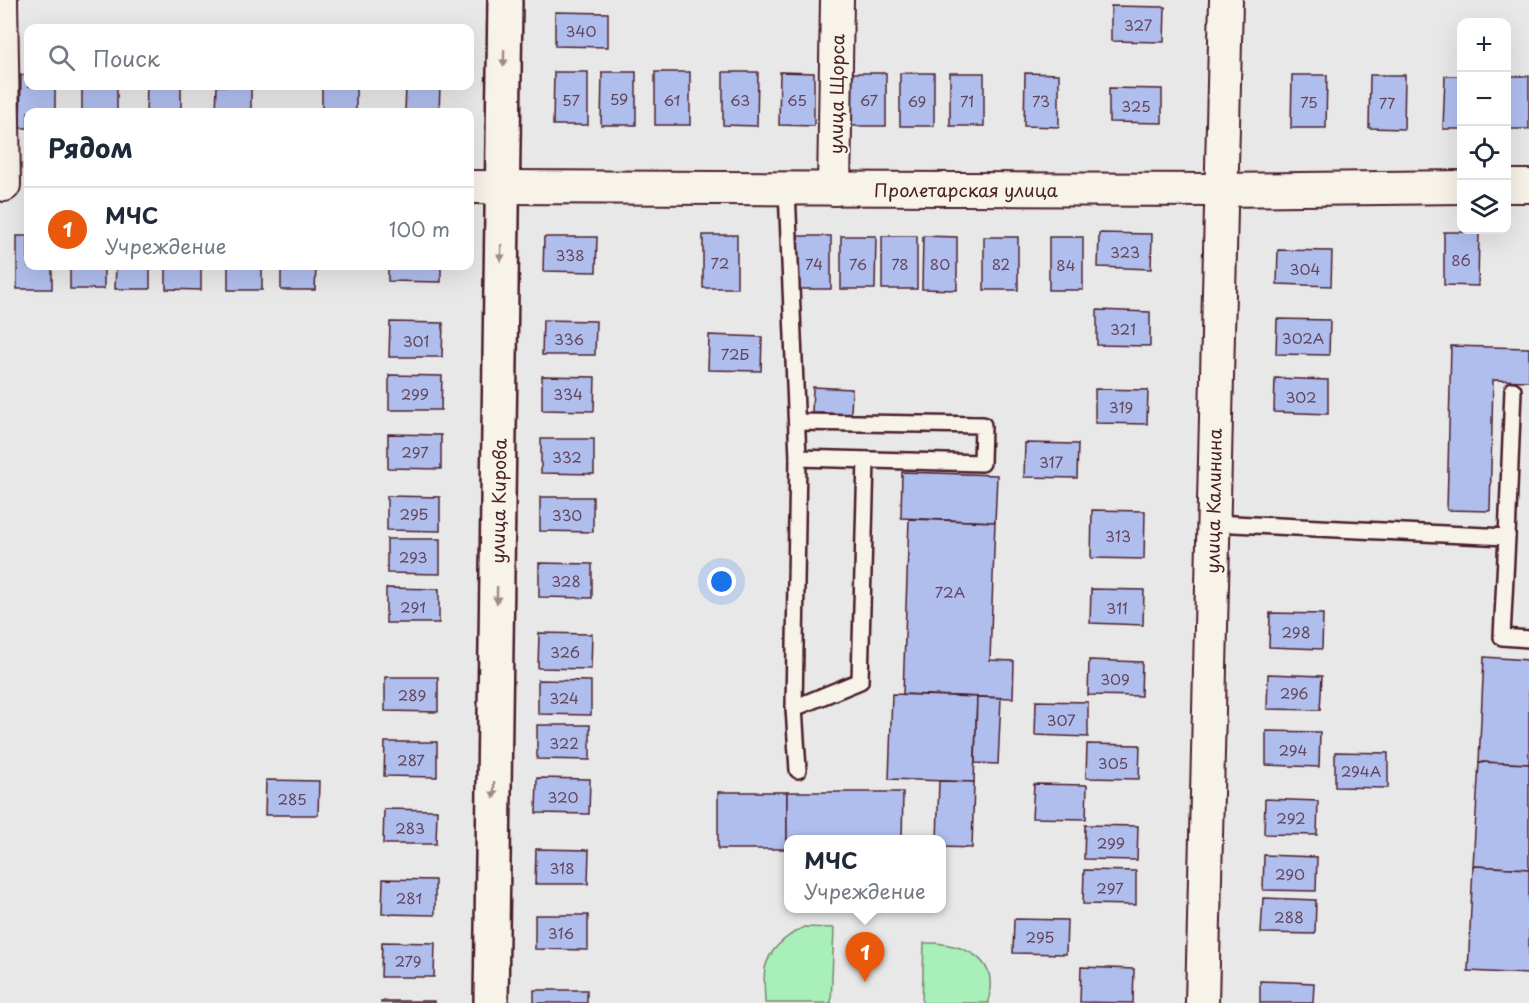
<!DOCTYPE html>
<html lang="ru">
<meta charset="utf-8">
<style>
:root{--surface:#fff;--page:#f6f6f7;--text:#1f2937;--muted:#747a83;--line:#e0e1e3;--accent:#ea580c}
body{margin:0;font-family:"Playpen Sans",sans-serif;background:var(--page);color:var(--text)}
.controls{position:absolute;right:18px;top:18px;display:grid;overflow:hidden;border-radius:12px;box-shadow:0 6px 24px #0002}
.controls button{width:54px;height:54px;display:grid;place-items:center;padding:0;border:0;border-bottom:2px solid var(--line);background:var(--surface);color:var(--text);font:30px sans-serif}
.you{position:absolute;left:722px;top:582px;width:21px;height:21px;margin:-15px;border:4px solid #fff;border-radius:50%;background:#1a73e8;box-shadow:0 0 0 9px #1a73e833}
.badge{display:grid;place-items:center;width:39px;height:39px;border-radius:50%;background:var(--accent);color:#fff;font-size:20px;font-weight:700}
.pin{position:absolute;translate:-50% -50px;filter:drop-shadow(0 2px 3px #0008)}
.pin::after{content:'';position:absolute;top:32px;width:21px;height:18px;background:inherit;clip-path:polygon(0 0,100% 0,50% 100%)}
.popup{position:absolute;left:784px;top:835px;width:162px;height:78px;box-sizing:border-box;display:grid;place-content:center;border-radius:12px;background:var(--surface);filter:drop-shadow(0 2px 4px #0005);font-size:20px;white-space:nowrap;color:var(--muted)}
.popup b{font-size:22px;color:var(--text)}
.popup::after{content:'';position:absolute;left:50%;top:100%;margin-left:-12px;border:12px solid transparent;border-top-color:var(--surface)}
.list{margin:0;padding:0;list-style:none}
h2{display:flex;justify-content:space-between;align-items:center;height:78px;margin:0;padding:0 24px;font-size:26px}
h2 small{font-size:20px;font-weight:400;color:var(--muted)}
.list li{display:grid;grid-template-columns:39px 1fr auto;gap:18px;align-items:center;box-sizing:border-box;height:84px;padding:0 24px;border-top:2px solid var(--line)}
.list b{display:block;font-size:22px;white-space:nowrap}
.list p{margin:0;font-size:20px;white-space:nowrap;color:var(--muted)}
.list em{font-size:20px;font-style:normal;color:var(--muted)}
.icon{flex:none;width:33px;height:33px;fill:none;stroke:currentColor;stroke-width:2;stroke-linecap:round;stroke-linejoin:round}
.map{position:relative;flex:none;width:1529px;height:1003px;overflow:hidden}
.search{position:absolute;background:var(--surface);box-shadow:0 6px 24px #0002;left:24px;top:24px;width:450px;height:66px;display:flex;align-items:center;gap:15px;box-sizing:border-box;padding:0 21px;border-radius:12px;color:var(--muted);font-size:22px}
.panel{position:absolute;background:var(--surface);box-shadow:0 6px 24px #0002;left:24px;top:108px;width:450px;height:162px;border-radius:12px}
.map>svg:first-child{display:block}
</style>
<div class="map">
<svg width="1529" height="1003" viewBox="0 0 1529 1003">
<rect width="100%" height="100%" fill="#e9e8e9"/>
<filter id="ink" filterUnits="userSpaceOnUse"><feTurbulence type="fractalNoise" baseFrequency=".0167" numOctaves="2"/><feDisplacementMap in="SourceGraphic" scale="12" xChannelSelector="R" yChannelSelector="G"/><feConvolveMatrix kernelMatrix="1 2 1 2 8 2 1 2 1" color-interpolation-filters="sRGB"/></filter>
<g filter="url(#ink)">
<g fill="#a9efba" stroke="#7a8772" stroke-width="1.5">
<path d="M804,927L834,928L831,1003H765C765,992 763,979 765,969C769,949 788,935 804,927Z"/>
<path d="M924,943C947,942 981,949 989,974C992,982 989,995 989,1003H922Z"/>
</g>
<g fill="#b0beee" stroke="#4a1f2b" stroke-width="1.5">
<path d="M1111,6L1165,7L1164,42L1111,41Z"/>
<path d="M555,12L608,13V47L555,46Z"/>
<path d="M554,72H588V125H553Z"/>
<path d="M602,72H636V125H601Z"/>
<rect x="655" y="72" width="35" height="53"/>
<path d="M723,72H758L757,126L723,125Z"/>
<path d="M780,72L814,73V126L779,125Z"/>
<rect x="852" y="73" width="34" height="53"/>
<rect x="900" y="73" width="34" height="53"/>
<rect x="950" y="73" width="34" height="53"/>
<path d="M1025,73L1059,74V127L1024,126Z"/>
<path d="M21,75H28V86H55V112H28V128H20Z"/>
<path d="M1292,75H1327L1326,128H1291Z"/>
<path d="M1370,75H1405L1404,129L1369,128Z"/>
<path d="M1445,76H1462V129H1443Z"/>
<rect x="1506" y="76" width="23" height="53"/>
<rect x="82" y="86" width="35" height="26"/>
<path d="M147,86H181V112H146Z"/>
<path d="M217,86H251V112H216Z"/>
<rect x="322" y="86" width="34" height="26"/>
<path d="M406,86H440L439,112H405Z"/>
<path d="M1109,88L1162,89V123L1109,122Z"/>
<path d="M1444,232H1479L1478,286L1444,285Z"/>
<path d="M1099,233L1152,234L1151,269L1098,267Z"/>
<rect x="703" y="235" width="34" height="53"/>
<path d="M17,236H28V266H52V289H17Z"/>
<path d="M797,236H831V289H796Z"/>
<path d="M841,236H876L875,289H841Z"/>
<rect x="882" y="236" width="35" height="53"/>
<path d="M923,236L957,237V290L922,289Z"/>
<path d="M544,237H597L596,272L543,271Z"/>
<rect x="984" y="237" width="34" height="53"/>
<rect x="1049" y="237" width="34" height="53"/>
<path d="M1278,250L1332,251L1331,286L1277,284Z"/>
<rect x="70" y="266" width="34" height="23"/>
<path d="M116,266H150V289H115Z"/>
<path d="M166,266H201V290L166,289Z"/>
<rect x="228" y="266" width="34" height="24"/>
<path d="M281,266H316L315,290H281Z"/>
<path d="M388,266H441V282L388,281Z"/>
<path d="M1097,310L1150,312V346L1097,345Z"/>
<path d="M1277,319L1330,320L1329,355L1276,354Z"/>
<path d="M543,320L596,321L595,355H542Z"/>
<path d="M390,322L443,323L442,357H389Z"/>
<path d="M709,335L762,337L761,371L708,370Z"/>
<path d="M1451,346L1529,348V381L1493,380L1490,511L1447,510Z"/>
<path d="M389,375L442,376L441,410H389Z"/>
<path d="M542,376L595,377L594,411L542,410Z"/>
<path d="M1275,378L1328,380V414L1274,412Z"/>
<path d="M813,387L852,389L851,414L812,413Z"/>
<path d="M1095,389L1148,390L1147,424L1095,423Z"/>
<path d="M388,434L441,435V469L388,468Z"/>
<path d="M541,439H594V474L541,473Z"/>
<path d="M1025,443L1078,444L1077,478L1024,477Z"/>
<path d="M902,472L997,475L995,522L901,518Z"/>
<path d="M387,496L440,497V531L387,530Z"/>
<path d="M540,497H593V532L540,531Z"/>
<path d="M1092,510L1145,511L1144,559L1091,558Z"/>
<path d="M909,519L995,522L990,660L1014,661L1013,698L903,694Z"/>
<path d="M387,539H440V574L387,573Z"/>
<path d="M539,563L592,564V598L539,597Z"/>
<path d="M386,588L439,589V623H386Z"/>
<path d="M1091,589L1144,590L1143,625L1090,623Z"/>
<path d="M1270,613L1323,614L1322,649L1269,647Z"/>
<path d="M539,633L592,634L591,669L538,668Z"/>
<path d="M1484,657L1529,660V764L1479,762Z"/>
<path d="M1089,660L1142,662L1141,696L1088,695Z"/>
<path d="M1268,674L1322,676L1320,710L1267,709Z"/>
<path d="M385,677H438V712L385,711Z"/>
<path d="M538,680L591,681V715L538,714Z"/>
<path d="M892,694L977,697L974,782L889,779Z"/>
<path d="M977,697L1001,698L998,764L975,763Z"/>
<path d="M1036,701L1088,702V737L1035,735Z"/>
<path d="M537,725H590V760L537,759Z"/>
<path d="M1266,731L1320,732L1319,767L1266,765Z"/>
<path d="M385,742H437V777L384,776Z"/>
<path d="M1087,744L1140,745L1139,779L1086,778Z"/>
<path d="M1335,752L1388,753V788L1335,787Z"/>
<path d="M1479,762L1529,764V869L1473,866Z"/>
<path d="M537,778L590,779L589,814L536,813Z"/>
<path d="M266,780L319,781L318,815H265Z"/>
<path d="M939,781L974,782L972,848L942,847V840H937Z"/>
<path d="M1034,784L1087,785L1086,819L1032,818Z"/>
<rect x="718" y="792" width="69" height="57"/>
<path d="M787,792H903L902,840H788V849H787Z"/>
<path d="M1265,799L1318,801L1317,835L1264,834Z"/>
<path d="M384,809L437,810L436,844H383Z"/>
<path d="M1085,825L1138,826L1137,860L1084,859Z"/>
<path d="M536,849L589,850L588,884H535Z"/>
<path d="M1264,855L1317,857L1316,891L1263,890Z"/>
<path d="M1473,866L1529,869V974L1468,971Z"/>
<path d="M1084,870L1136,871V905L1083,904Z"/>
<path d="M383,879L435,880V915L382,914Z"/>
<path d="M1263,898L1316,900L1315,934L1261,933Z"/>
<path d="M535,915H588V950L535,949Z"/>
<path d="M1014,919L1067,920L1066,954L1013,953Z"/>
<path d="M382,942L435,943L434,977H381Z"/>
<path d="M1081,967L1134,969L1133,1003L1080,1002Z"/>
<path d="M1260,981L1314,983L1313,1003H1260Z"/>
<rect x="534" y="990" width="53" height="13"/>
<rect x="381" y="1001" width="53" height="2"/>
</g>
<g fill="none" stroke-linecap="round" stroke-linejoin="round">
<g stroke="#4a1f2b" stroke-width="20">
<g id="lane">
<path d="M787,189L798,458L794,708"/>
<path d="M797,422L983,425L982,463L798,458"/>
<path d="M1213,523L1507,537L1502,637L1529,639"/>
<path d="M1507,537L1513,390"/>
<path d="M798,770L794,708L860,681L866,460"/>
</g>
</g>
<g stroke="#4a1f2b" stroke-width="36">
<g id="street">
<path d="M1,0L4,185"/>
<path d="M1506,186H1529"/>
<path d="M470,187L1221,190L1462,187"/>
<path d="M834,189L837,0"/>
<path d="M1202,1003L1226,0"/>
</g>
</g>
<g stroke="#4a1f2b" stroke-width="38">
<path id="secondary" d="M491,1003L505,0"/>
</g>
<use href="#lane" stroke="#f7f3e8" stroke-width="15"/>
<use href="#street" stroke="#f7f3e8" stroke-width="32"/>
<use href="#secondary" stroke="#f7f3e8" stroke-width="33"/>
</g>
<defs><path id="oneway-solid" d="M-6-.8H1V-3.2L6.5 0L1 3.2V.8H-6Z" transform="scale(1.5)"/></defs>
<g fill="#a0898a">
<use href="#oneway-solid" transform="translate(504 58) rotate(91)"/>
<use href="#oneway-solid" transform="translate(501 253) rotate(91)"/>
<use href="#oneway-solid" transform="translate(497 595) rotate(91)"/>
<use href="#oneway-solid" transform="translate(494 790) rotate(91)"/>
</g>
</g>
<g text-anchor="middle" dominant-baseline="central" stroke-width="4.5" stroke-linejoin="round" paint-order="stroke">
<g font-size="15" fill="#64475c">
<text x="1138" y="24">327</text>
<text x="581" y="30">340</text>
<text x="619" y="98">59</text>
<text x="571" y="99">57</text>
<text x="672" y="99">61</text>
<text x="740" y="99">63</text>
<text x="797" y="99">65</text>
<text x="869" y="99">67</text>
<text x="917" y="100">69</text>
<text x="967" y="100">71</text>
<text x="1041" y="100">73</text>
<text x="1309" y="101">75</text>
<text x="1387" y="102">77</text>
<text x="1136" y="105">325</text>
<text x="1125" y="251">323</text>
<text x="570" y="254">338</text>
<text x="1461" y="259">86</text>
<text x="720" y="262">72</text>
<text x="814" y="263">74</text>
<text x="858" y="263">76</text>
<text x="900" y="263">78</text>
<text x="940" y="263">80</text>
<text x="1001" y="263">82</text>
<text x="1066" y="264">84</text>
<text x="1305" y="268">304</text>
<text x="1123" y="328">321</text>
<text x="1303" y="337">302А</text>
<text x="569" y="338">336</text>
<text x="416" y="340">301</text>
<text x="735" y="353">72Б</text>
<text x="415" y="393">299</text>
<text x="568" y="393">334</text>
<text x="1301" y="396">302</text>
<text x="1121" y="406">319</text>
<text x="415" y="451">297</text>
<text x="567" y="456">332</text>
<text x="1051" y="461">317</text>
<text x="414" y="513">295</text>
<text x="567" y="514">330</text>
<text x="1118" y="535">313</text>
<text x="413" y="556">293</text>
<text x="566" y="580">328</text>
<text x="950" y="591">72А</text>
<text x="413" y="606">291</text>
<text x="1117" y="607">311</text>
<text x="1296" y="631">298</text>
<text x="565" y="651">326</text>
<text x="1115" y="678">309</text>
<text x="1294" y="692">296</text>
<text x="412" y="694">289</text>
<text x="564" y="697">324</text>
<text x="1061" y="719">307</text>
<text x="564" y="742">322</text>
<text x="1293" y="749">294</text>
<text x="411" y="759">287</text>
<text x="1113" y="762">305</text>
<text x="1361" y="770">294А</text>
<text x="563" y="796">320</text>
<text x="292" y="798">285</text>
<text x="1291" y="817">292</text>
<text x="410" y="827">283</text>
<text x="1111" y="842">299</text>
<text x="562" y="867">318</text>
<text x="1290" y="873">290</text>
<text x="1110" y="887">297</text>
<text x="409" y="897">281</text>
<text x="1289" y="916">288</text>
<text x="561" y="932">316</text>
<text x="1040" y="936">295</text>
<text x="408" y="960">279</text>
</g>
<g font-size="18" fill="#4a1f2b" stroke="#f7f3e8">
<text transform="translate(836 94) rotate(-89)">улица Щорса</text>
<text x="966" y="189">Пролетарская улица</text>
<text transform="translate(498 501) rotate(-89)">улица Кирова</text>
<text transform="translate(1213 501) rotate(-89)">улица Калинина</text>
</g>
</g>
</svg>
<div class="controls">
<button>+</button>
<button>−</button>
<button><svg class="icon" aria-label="locate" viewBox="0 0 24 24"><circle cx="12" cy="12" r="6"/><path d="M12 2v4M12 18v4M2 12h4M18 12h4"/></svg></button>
<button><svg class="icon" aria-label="layers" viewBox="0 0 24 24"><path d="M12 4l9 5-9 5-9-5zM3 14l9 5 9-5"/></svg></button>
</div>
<div class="you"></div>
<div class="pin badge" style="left:865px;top:982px">1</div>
<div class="popup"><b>МЧС</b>Учреждение</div>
<div class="search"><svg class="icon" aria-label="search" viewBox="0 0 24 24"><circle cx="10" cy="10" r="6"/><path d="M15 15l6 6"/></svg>Поиск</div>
<section class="panel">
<h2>Рядом<small></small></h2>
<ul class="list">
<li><span class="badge">1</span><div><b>МЧС</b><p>Учреждение</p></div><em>100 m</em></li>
</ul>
</section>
</div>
